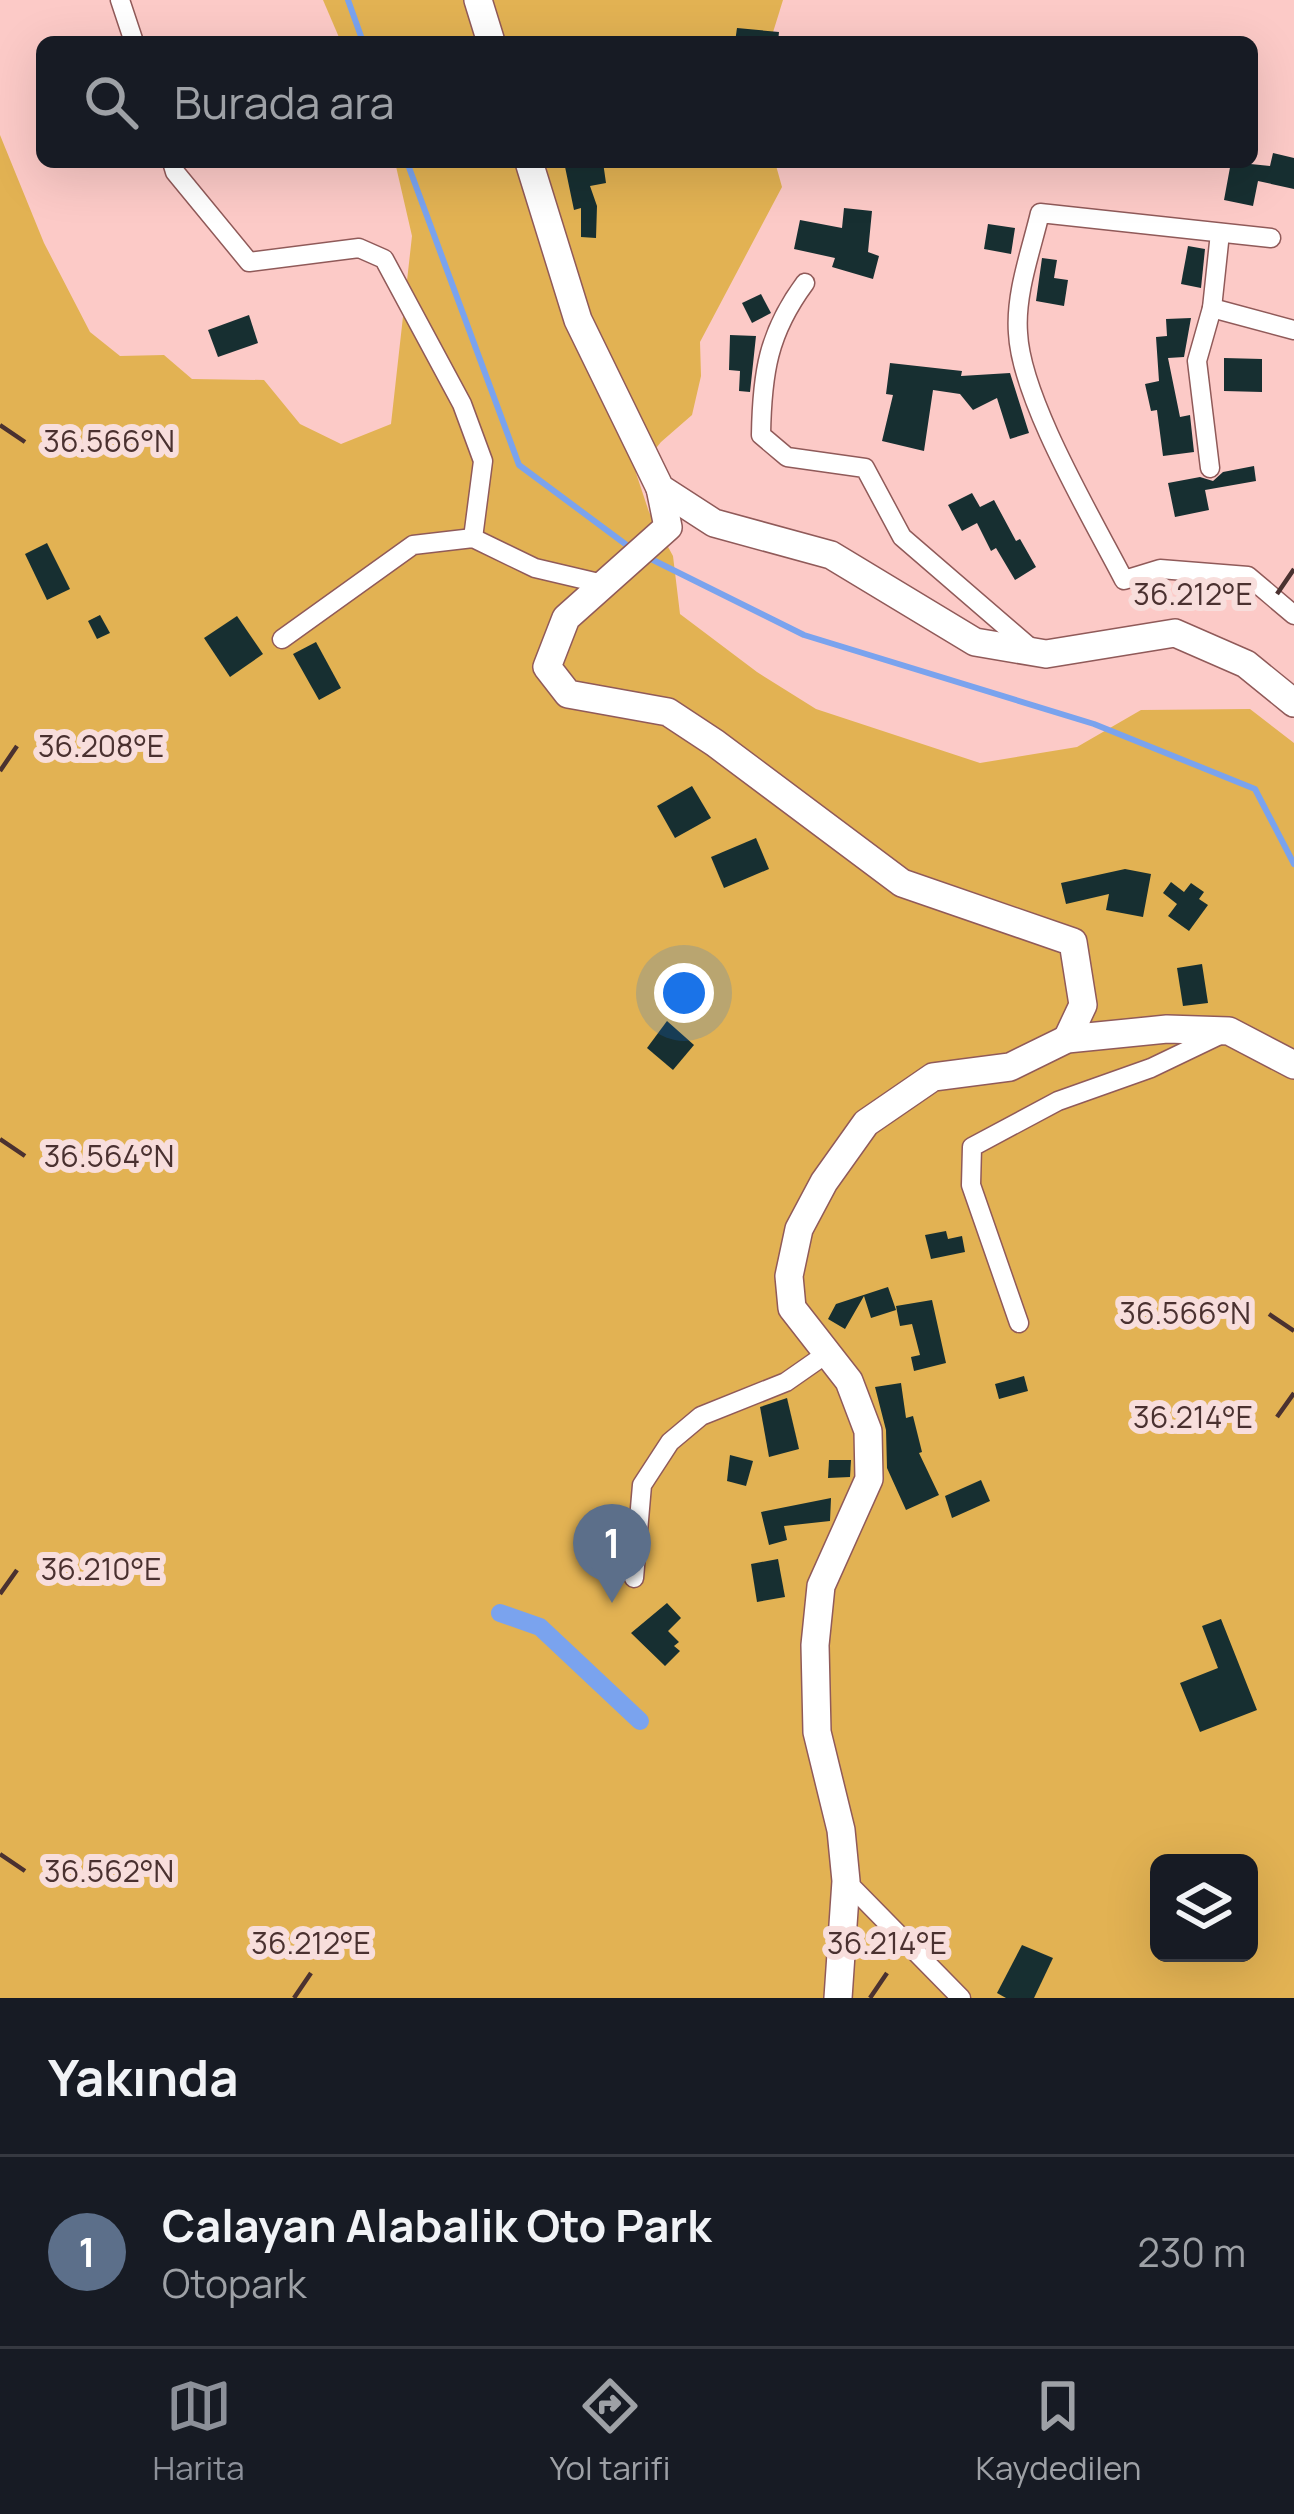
<!DOCTYPE html>
<html lang="tr">
<meta charset="utf-8">
<style>
:root{--surface:#171b24;--page:#242831;--text:#f1f3f6;--muted:#9ea1a6;--line:#363941;--accent:#8c9099}
body{margin:0;font-family:Manrope,sans-serif;background:var(--page);color:var(--text)}
.controls{position:absolute;right:36px;bottom:36px;display:grid;overflow:hidden;border-radius:18px;box-shadow:0 12px 48px #0002}
.controls button{width:108px;height:108px;display:grid;place-items:center;padding:0;border:0;border-bottom:3px solid var(--line);background:var(--surface);color:var(--text);font:60px sans-serif}
.you{position:absolute;left:684px;top:993px;width:42px;height:42px;margin:-30px;border:9px solid #fff;border-radius:50%;background:#1a73e8;box-shadow:0 0 0 18px #1a73e833}
.badge{display:grid;place-items:center;width:78px;height:78px;border-radius:50%;background:var(--accent);color:#fff;font-size:39px;font-weight:700}
.pin{position:absolute;translate:-50% -99px;filter:drop-shadow(0 3px 6px #0008)}
.pin::after{content:'';position:absolute;top:63px;width:42px;height:36px;background:inherit;clip-path:polygon(0 0,100% 0,50% 100%)}
.list{margin:0;padding:0;list-style:none}
h2{display:flex;justify-content:space-between;align-items:center;height:156px;margin:0;padding:0 48px;font-size:51px}
h2 small{font-size:39px;font-weight:400;color:var(--muted)}
.list li{display:grid;grid-template-columns:78px 1fr auto;gap:36px;align-items:center;box-sizing:border-box;height:192px;padding:0 48px;border-top:3px solid var(--line)}
.list b{display:block;font-size:45px;white-space:nowrap}
.list p{margin:0;font-size:39px;white-space:nowrap;color:var(--muted)}
.list em{font-size:39px;font-style:normal;color:var(--muted)}
.icon{flex:none;width:66px;height:66px;fill:none;stroke:currentColor;stroke-width:2;stroke-linecap:round;stroke-linejoin:round}
.map{position:relative;flex:none;width:1294px;height:1998px;overflow:hidden}
.search{position:absolute;background:var(--surface);box-shadow:0 12px 48px #0002;left:36px;right:36px;top:36px;height:132px;display:flex;align-items:center;gap:30px;box-sizing:border-box;padding:0 42px;border-radius:18px;color:var(--muted);font-size:45px}
.sheet{height:348px;background:var(--surface)}
nav{display:flex;justify-content:space-around;align-items:center;box-sizing:border-box;height:168px;border-top:3px solid var(--line);background:var(--surface);font-size:33px;color:var(--muted)}
nav a{display:grid;justify-items:center;gap:6px}
nav .on{color:var(--accent)}
.map>svg:first-child{display:block}
</style>
<div class="map">
<svg width="1294" height="1998" viewBox="0 0 1294 1998">
<rect width="100%" height="100%" fill="#fccac7"/>
<g fill="#e2b253" fill-rule="evenodd">
<path d="M323,0H783L770,42H341Z"/>
<path d="M0,135L44,243L90,332L120,356L164,355L192,379L264,380L300,424L341,444L391,424L412,236L395,162H775L782,187L700,342L701,376L692,415L661,442L636,473L649,512L673,556L680,614L757,672L816,709L980,763L1077,747L1141,710L1250,709L1294,743V1998H0ZM1159,1863H1249V1953H1159Z"/>
</g>
<g fill="none" stroke-linecap="round" stroke-linejoin="round">
<g stroke="#7aa3ee" stroke-width="6">
<path d="M348,0L363,42"/>
<path d="M407,162L519,465L632,549"/>
<path d="M649,558L804,635L1094,724L1255,789L1294,864"/>
</g>
<path stroke="#7aa3ee" stroke-width="18" d="M500,1613L540,1627L640,1721"/>
</g>
<g fill="#172f31">
<path d="M737,28L779,32L778,42H735Z"/>
<path d="M1273,153L1294,158V189L1258,181L1253,206L1224,200L1231,162L1270,166Z"/>
<path d="M564,162H603L606,183L590,186L597,206L596,238L581,237V208L574,210Z"/>
<path d="M844,208L872,211L868,252L879,256L873,279L832,267L835,258L794,249L800,220L842,228Z"/>
<path d="M988,224L1015,228L1011,254L984,249Z"/>
<path d="M1188,246L1205,249L1201,288L1181,284Z"/>
<path d="M1042,258L1057,260L1054,278L1068,280L1064,306L1036,301Z"/>
<path d="M761,294L771,313L752,323L742,303Z"/>
<path d="M249,315L258,343L218,357L208,330Z"/>
<path d="M1191,318L1184,357L1168,358L1180,417L1190,415L1194,452L1163,456L1157,410L1151,411L1145,384L1159,381L1156,337L1167,336L1166,319Z"/>
<path d="M730,335L756,336L750,392L739,391L740,371L729,370Z"/>
<path d="M1224,358L1262,359V392L1224,391Z"/>
<path d="M890,363L962,371L961,376L1010,373L1029,433L1010,439L997,398L973,410L960,394L933,390L924,451L882,441L893,395L886,394Z"/>
<path d="M1254,466L1256,481L1205,490L1209,510L1175,517L1168,483L1200,477L1213,481L1223,472Z"/>
<path d="M972,493L980,507L994,500L1016,541L1020,539L1036,567L1015,580L996,548L991,551L977,523L962,531L948,505Z"/>
<path d="M47,543L70,589L47,600L25,554Z"/>
<path d="M100,615L110,633L97,639L88,621Z"/>
<path d="M237,616L263,654L230,677L204,638Z"/>
<path d="M316,642L341,688L319,700L293,654Z"/>
<path d="M692,786L711,818L675,838L657,806Z"/>
<path d="M756,838L769,869L724,888L711,857Z"/>
<path d="M1125,869L1151,874L1143,917L1106,910L1109,894L1066,904L1061,883Z"/>
<path d="M1171,882L1184,892L1191,883L1204,892L1199,899L1208,905L1189,931L1168,916L1177,904L1163,893Z"/>
<path d="M1202,964L1208,1003L1183,1006L1177,968Z"/>
<path d="M667,1021L694,1045L673,1070L647,1048Z"/>
<path d="M946,1231L948,1239L962,1236L965,1252L931,1259L925,1235Z"/>
<path d="M888,1287L896,1310L871,1318L864,1296L845,1329L828,1319L836,1304Z"/>
<path d="M932,1300L946,1363L914,1371L911,1357L920,1355L912,1324L900,1326L896,1306Z"/>
<path d="M1024,1376L1028,1391L999,1399L995,1384Z"/>
<path d="M901,1383L906,1418L913,1416L922,1452L919,1453L939,1495L906,1510L887,1468L886,1430L875,1387Z"/>
<path d="M787,1398L799,1449L769,1457L760,1407Z"/>
<path d="M730,1455L753,1461L746,1486L727,1481Z"/>
<path d="M829,1460H851L850,1477L828,1478Z"/>
<path d="M981,1480L990,1501L952,1518L945,1496Z"/>
<path d="M831,1498L830,1521L784,1526L787,1540L769,1545L761,1512Z"/>
<path d="M778,1559L785,1597L757,1602L751,1564Z"/>
<path d="M667,1603L681,1618L668,1631L679,1642L674,1646L680,1651L665,1666L631,1633Z"/>
<path d="M1221,1619L1257,1710L1200,1732L1180,1683L1218,1668L1202,1626Z"/>
<path d="M1022,1945L1053,1958L1034,1998H1006L997,1993Z"/>
</g>
<g fill="none" stroke-linecap="round" stroke-linejoin="round">
<g stroke="#905a59" stroke-width="21">
<g id="street">
<path d="M120,0L134,42"/>
<path d="M172,162L175,172L249,262L359,248L384,259L462,404L483,461L473,538"/>
<path d="M1271,238L1040,213C1031,251 1015,294 1018,333C1021,399 1092,518 1124,580L1160,569L1248,576L1294,615"/>
<path d="M805,283C768,333 762,373 761,435L787,457L865,468L902,537L1033,650"/>
<path d="M1212,308L1294,330"/>
<path d="M1210,468L1197,361L1212,308L1220,233"/>
<path d="M282,639L413,545L473,538L535,568L603,584"/>
<path d="M1019,1323L971,1185L972,1147L1058,1101L1151,1068L1224,1033"/>
<path d="M634,1578L642,1485L670,1442L701,1416L786,1382L829,1352"/>
<path d="M846,1881L961,1998"/>
</g>
</g>
<g stroke="#905a59" stroke-width="30">
<g id="secondary">
<path d="M478,0L491,42"/>
<path d="M529,162L578,320L660,488L714,523L831,555L975,642L1046,654L1175,633L1246,664L1294,703"/>
<path d="M660,488L668,527L566,618L547,667L568,694L668,712L715,743L902,883L1073,942L1083,1005L1067,1039"/>
<path d="M838,1998L846,1881L841,1830L817,1732L815,1645L821,1586L869,1479L868,1431L849,1381L792,1308L789,1276L799,1229L824,1182L866,1123L933,1077L1010,1067L1067,1039L1167,1029L1229,1031L1294,1065"/>
</g>
</g>
<use href="#street" stroke="#fff" stroke-width="18"/>
<use href="#secondary" stroke="#fff" stroke-width="27"/>
</g>
<path fill="none" stroke="#4a3130" stroke-width="4.5" d="M0,425L25,442M1277,594L1294,569M0,771L17,746M0,1139L25,1156M1269,1314L1294,1331M1277,1417L1294,1393M0,1594L17,1570M0,1854L25,1871M294,1998L311,1973M870,1998L887,1973"/>
<g font-size="30" text-anchor="middle" fill="#4a3130" stroke="#f8dedc" stroke-width="12" stroke-linejoin="round" paint-order="stroke">
<text x="109" y="452">36.566°N</text>
<text x="1193" y="605">36.212°E</text>
<text x="101" y="757">36.208°E</text>
<text x="109" y="1167">36.564°N</text>
<text x="1185" y="1324">36.566°N</text>
<text x="1193" y="1428">36.214°E</text>
<text x="101" y="1580">36.210°E</text>
<text x="109" y="1882">36.562°N</text>
<text x="311" y="1954">36.212°E</text>
<text x="887" y="1954">36.214°E</text>
</g>
</svg>
<div class="controls">
<button><svg class="icon" aria-label="layers" viewBox="0 0 24 24"><path d="M12 4l9 5-9 5-9-5zM3 14l9 5 9-5"/></svg></button>
</div>
<div class="you"></div>
<div class="pin badge" style="left:612px;top:1603px;background:#5c6f8a">1</div>
<div class="search"><svg class="icon" aria-label="search" viewBox="0 0 24 24"><circle cx="10" cy="10" r="6"/><path d="M15 15l6 6"/></svg>Burada ara</div>
</div>
<section class="sheet">
<h2>Yakında<small></small></h2>
<ul class="list">
<li><span class="badge" style="background:#5c6f8a">1</span><div><b>Calayan Alabalik Oto Park</b><p>Otopark</p></div><em>230 m</em></li>
</ul>
</section>
<nav>
<a class="on"><svg class="icon" aria-label="map" viewBox="0 0 24 24"><path d="M3 6l6-2 6 2 6-2v14l-6 2-6-2-6 2zM9 4v14M15 6v14"/></svg>Harita</a>
<a><svg class="icon" aria-label="directions" viewBox="0 0 24 24"><path d="M12 3l9 9-9 9-9-9zM9 14v-3h6M13 9l2 2-2 2"/></svg>Yol tarifi</a>
<a><svg class="icon" aria-label="saved" viewBox="0 0 24 24"><path d="M7 4h10v16l-5-4-5 4z"/></svg>Kaydedilen</a>
</nav>
